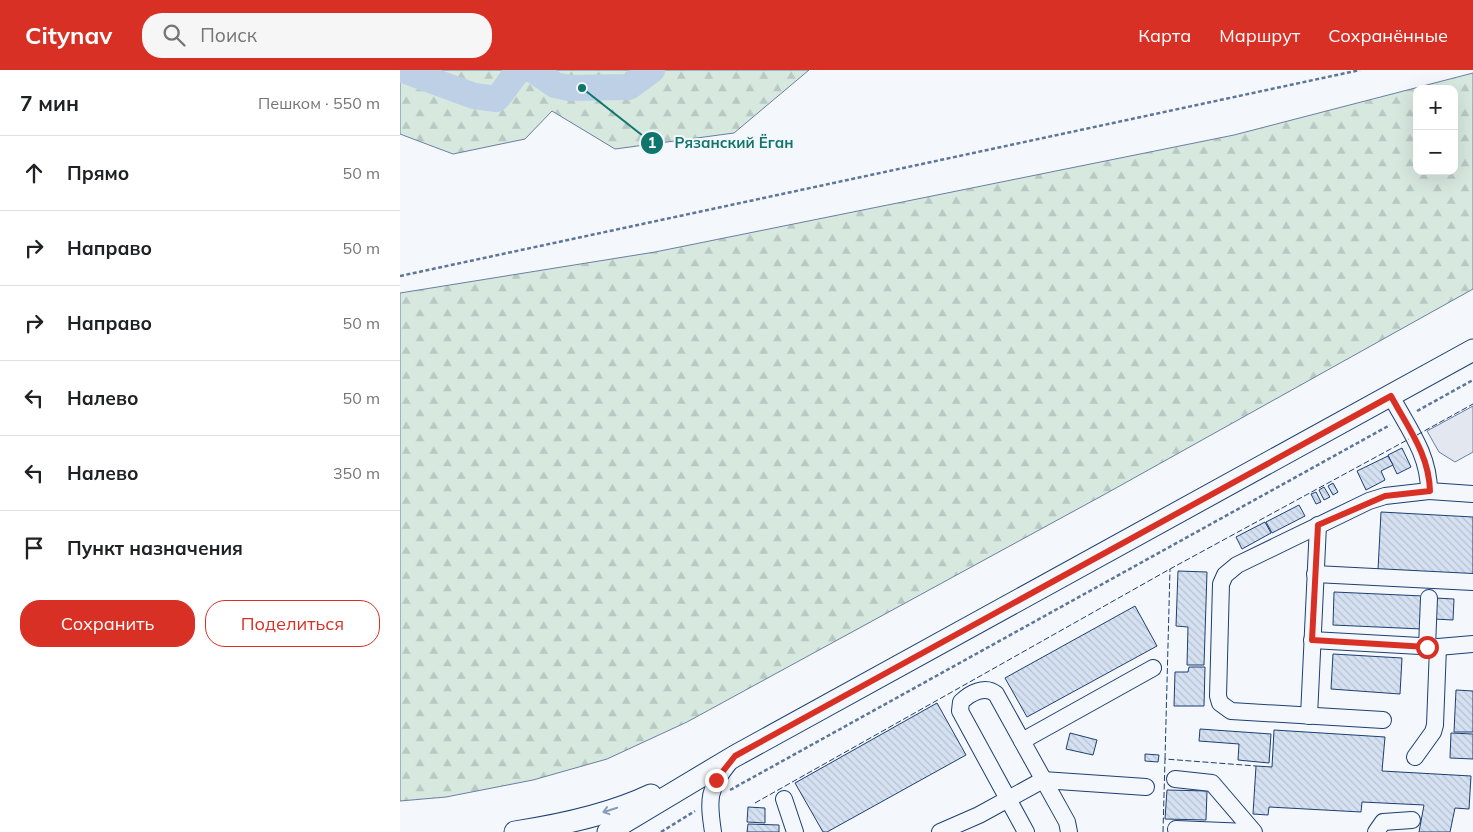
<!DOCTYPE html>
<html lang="ru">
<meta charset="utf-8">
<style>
:root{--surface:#fff;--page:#f6f6f6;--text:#202124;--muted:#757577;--line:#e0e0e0;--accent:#d93025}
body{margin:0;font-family:Mulish,sans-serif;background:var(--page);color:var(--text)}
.controls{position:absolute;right:15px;top:15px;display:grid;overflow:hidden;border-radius:10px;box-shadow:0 5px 20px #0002}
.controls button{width:45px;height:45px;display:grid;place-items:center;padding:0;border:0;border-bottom:1px solid var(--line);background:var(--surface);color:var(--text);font:25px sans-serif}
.stop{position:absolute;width:15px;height:15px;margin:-11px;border:4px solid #d93025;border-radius:50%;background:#fff}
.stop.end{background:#d93025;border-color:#fff;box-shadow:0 1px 5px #0008}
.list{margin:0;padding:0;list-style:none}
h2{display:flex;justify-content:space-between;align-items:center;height:65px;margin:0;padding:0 20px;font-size:21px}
h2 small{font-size:16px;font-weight:400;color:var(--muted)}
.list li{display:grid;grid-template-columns:32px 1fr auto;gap:15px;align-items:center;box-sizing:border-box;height:75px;padding:0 20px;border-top:1px solid var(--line)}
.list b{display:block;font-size:19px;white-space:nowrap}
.list em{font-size:16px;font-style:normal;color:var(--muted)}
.actions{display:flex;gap:10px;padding:15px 20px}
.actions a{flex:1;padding:11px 0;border:1px solid var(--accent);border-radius:20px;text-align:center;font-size:18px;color:var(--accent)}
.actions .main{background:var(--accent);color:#fff}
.icon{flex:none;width:28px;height:28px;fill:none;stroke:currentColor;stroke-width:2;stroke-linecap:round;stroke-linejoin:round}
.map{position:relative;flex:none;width:1073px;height:762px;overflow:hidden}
header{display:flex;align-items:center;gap:30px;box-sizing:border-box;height:70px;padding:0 25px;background:var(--accent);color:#fff}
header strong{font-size:24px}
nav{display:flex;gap:28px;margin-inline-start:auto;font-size:18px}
.search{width:350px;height:45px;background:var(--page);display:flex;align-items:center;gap:12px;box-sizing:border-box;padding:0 18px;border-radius:20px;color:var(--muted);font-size:19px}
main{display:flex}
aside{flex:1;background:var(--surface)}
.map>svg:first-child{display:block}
</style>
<header>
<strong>Citynav</strong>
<div class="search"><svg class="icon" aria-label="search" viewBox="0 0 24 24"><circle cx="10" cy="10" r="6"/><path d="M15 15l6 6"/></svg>Поиск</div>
<nav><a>Карта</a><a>Маршрут</a><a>Сохранённые</a></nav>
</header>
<main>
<aside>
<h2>7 мин<small>Пешком · 550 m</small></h2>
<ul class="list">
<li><svg class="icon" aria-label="ahead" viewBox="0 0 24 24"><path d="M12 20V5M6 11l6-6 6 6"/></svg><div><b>Прямо</b></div><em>50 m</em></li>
<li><svg class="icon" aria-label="right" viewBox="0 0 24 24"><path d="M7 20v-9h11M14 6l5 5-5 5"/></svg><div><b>Направо</b></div><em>50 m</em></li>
<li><svg class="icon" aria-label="right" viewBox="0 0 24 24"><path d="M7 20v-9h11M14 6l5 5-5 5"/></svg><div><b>Направо</b></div><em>50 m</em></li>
<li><svg class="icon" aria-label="left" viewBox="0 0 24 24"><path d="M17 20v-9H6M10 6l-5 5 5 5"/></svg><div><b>Налево</b></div><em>50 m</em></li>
<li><svg class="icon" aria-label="left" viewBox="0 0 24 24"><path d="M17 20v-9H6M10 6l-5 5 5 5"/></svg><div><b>Налево</b></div><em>350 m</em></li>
<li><svg class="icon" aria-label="arrive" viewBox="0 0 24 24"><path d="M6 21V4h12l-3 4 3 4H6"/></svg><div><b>Пункт назначения</b></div></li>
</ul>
<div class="actions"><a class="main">Сохранить</a><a>Поделиться</a></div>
</aside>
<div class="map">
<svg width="1073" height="762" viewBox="0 0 1073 762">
<defs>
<pattern id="forest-firs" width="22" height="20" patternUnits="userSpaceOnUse" patternTransform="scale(1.25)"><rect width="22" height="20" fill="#d7e8df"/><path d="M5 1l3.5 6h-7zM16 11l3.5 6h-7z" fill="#b8c8c3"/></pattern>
<pattern id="building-back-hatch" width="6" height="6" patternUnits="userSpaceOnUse" patternTransform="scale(1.25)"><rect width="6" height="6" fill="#d5e0f0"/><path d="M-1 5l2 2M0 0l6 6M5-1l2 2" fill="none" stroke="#b6c1d1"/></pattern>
</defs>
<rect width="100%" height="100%" fill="#f4f7fb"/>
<g fill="url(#forest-firs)" stroke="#687fa3" fill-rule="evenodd">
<path d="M0,0H409L334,63L215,79L152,41L125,69L53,84L0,64Z"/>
<path d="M1073,3V219L707,423L287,652L207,689L133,710L46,727L0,731V223L255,182L834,65ZM1017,19H1054V101H1017Z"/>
</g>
<path fill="#e3e8f0" stroke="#687fa3" d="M1073,336V382L1055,392L1039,382L1027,361Z"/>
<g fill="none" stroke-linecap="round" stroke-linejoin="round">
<g stroke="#bed0e5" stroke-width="26">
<path d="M3,0L74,26L96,29C106,20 110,8 120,0"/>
<path d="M133,0L155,15L169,18L229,17L252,0"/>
</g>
</g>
<g fill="url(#building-back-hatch)" stroke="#1d3f73">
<path d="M1002,378L1011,397L997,404L988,385Z"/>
<path d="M988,386L993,395L981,401L985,410L966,420L957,401Z"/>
<path d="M933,413L938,422L933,425L928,416Z"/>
<path d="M924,417L930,427L924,430L919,420Z"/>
<path d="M916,422L921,432L916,434L911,424Z"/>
<path d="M899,435L905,446L872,463L866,452Z"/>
<path d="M981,442L1073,447V505L978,500Z"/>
<path d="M865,452L871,463L842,479L836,467Z"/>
<path d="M778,501L807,502L804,595H787L788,557L776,556Z"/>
<path d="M934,522L1023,526L1022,559L933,555Z"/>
<path d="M1035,528L1054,529L1053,550L1034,549Z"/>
<path d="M735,536L757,576L627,647L605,608Z"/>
<path d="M933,584L1002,588L1000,624L931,619Z"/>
<path d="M789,597H805L804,636H774L775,602H788Z"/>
<path d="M1056,620L1073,621V662H1054Z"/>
<path d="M537,633L566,685L427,762H423L395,713Z"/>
<path d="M800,659L871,664L869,693L838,690L839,674L799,671Z"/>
<path d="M874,660L985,667L982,701L1071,706L1069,739L1055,738L1050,762H1019L1024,735L962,732L961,742L869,737L868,745L853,744L856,696L872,697Z"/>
<path d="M670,663L697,670L693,685L666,679Z"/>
<path d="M1051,663L1073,664V689L1050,688Z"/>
<path d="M745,684L759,685L758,692L745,691Z"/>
<path d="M767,720L807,721L806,750L765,749Z"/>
<path d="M348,737L365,738V753L347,752Z"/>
<path d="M348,754L379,755V762H347Z"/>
</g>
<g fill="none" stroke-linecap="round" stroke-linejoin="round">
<g stroke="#1d3f73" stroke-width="18">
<g id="minor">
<path d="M1029,421L1073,424"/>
<path d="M915,504L1073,512"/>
<path d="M912,570L1038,577L1073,574"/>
<path d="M1027,577L1029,528"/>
<path d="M909,646L918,455"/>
<path d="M983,650L831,641L820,633L818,626L821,514L825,505L837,495L969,431L985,426L1029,421C1029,384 1008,358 991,326"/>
<path d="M622,671L596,624C585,615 570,623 561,632L560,641L626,762"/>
<path d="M1015,687L1033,662L1035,655L1038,577"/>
<path d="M775,709L812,713L854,762"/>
<path d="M384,729L395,762"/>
<path d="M776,759L848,762"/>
<path d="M313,762C308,729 308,719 329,693"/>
<path d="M540,762L579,745L643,710L746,717"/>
<path d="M669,762L667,752L622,671L753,598"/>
<path d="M976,762L983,752L1012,750"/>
</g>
</g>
<g stroke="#1d3f73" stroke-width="23">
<g id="major">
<path d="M115,762C161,755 209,745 251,725"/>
<path d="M208,762L335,686L1073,280"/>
</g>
</g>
<g stroke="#5e769c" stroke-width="2.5" stroke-dasharray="4 2.5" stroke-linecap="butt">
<path d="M0,206L960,0"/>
<path d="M1017,341L1073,310"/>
<path d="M330,720L990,355"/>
<path d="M261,762L295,741"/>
</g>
<use href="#minor" stroke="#f4f7fb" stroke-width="16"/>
<use href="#major" stroke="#f4f7fb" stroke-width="21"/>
<g stroke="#1d3f73" stroke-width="1" stroke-dasharray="6 2.5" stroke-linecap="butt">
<path d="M1017,365L1073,334"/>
<path d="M765,689L770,499"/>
<path d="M355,733L770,499L1009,369"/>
<path d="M763,762L765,689L856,696"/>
</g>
</g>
<defs><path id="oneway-shaft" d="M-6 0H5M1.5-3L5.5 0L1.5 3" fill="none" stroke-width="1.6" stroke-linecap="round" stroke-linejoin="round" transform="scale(1.25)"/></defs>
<use stroke="#889bb7" href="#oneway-shaft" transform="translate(210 740) rotate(162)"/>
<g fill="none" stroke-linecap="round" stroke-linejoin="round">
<path stroke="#d93025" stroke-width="6" d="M316,710L335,686L991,326C1008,358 1029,384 1030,421L985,426L918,455L912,570L1027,577"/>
</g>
<path fill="none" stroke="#0f766e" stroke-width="2" d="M182 18L252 73"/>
<g fill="#0f766e" stroke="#f4f7fb" stroke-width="2">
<circle cx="182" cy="18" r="5"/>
<circle cx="252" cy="73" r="12"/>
</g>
<g font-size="15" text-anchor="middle" font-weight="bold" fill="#fff">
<text x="252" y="78">1</text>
</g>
<g font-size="15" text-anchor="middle" font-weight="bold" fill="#0f766e" stroke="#f4f7fb" stroke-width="4" stroke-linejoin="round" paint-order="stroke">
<text x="334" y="78">Рязанский Ёган</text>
</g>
</svg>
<div class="controls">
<button>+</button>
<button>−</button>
</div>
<div class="stop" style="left:1027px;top:577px"></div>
<div class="stop end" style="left:316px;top:710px"></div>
</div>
</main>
